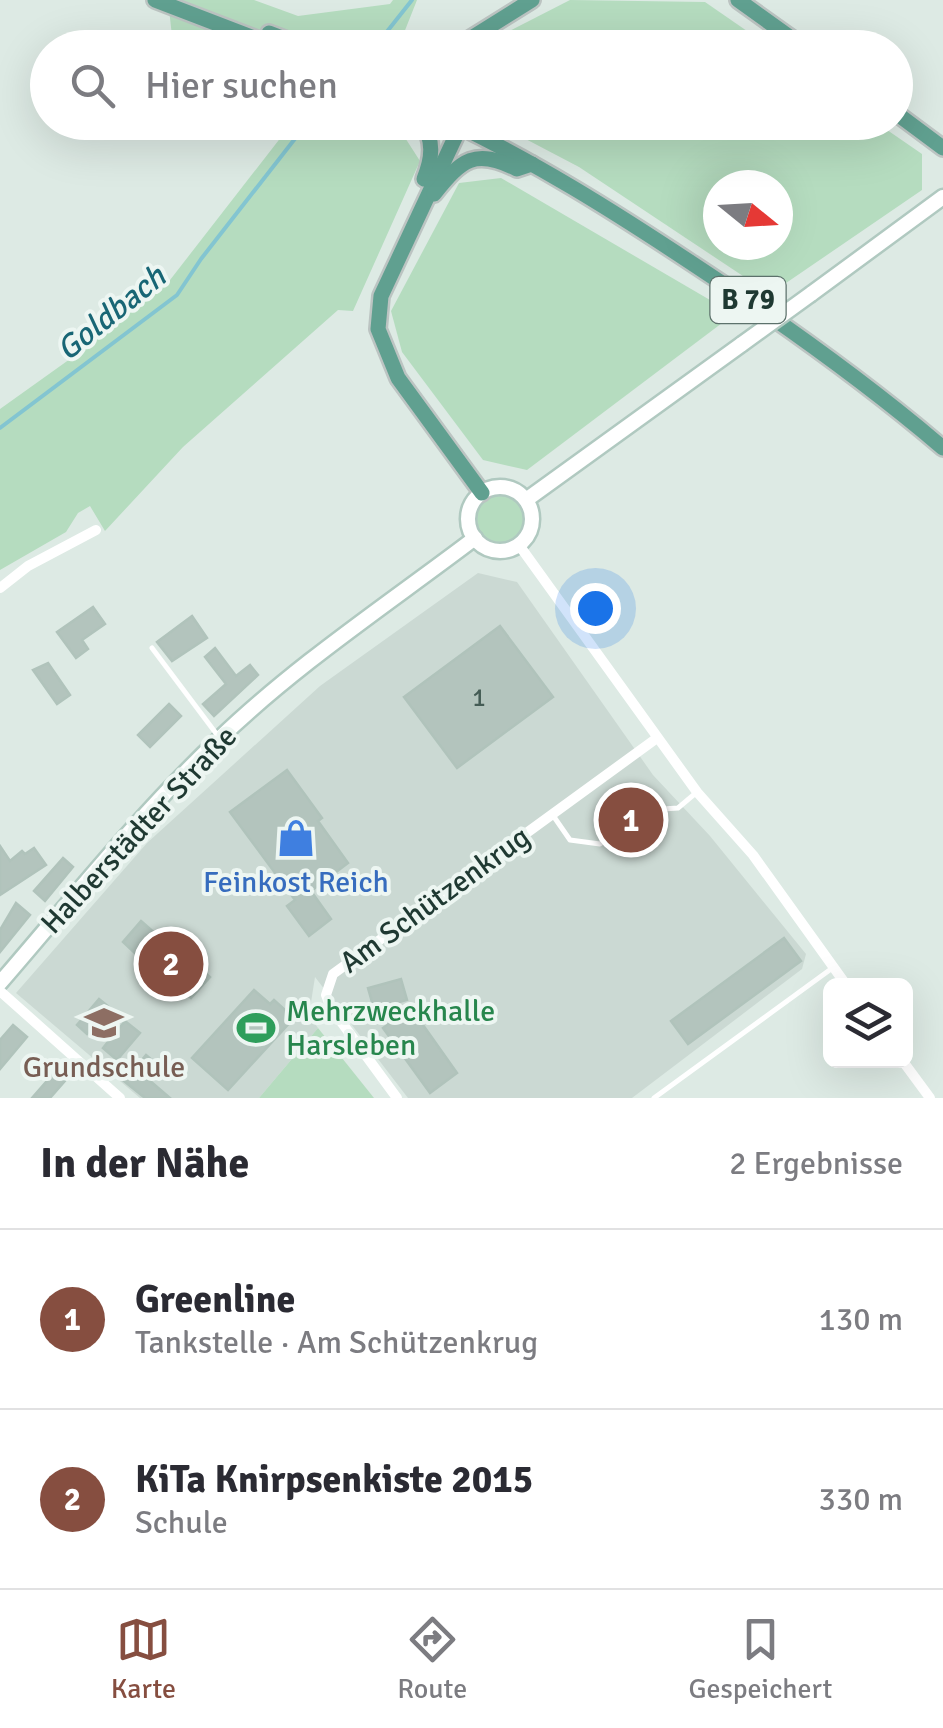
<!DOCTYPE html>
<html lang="de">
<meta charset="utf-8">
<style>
:root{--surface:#fff;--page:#f7f7f7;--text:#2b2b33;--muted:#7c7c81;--line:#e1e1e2;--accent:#864e40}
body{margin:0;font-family:Signika,sans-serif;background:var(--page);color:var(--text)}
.controls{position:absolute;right:30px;bottom:30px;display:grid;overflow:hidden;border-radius:15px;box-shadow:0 10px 40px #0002}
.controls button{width:90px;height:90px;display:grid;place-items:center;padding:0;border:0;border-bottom:2px solid var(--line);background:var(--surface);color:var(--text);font:50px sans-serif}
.compass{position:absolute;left:703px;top:170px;width:90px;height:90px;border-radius:50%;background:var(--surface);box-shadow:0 10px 40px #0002;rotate:108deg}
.you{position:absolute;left:595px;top:608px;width:35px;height:35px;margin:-25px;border:8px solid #fff;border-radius:50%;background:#1a73e8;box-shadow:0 0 0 15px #1a73e833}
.badge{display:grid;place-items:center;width:65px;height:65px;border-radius:50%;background:var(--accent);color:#fff;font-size:32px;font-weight:700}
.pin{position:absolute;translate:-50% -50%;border:5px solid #fff;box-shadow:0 2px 10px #0006}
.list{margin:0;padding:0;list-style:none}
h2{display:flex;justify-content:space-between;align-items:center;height:130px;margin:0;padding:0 40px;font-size:42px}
h2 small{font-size:32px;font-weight:400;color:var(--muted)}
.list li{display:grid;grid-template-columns:65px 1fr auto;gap:30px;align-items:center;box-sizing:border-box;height:180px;padding:0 40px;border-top:2px solid var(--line)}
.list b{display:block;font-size:38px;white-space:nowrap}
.list p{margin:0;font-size:32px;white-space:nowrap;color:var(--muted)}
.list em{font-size:32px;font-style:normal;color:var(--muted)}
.icon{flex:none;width:55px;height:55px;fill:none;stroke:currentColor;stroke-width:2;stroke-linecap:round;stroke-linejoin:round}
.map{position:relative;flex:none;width:943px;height:1098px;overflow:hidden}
.search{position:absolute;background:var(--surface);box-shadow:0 10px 40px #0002;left:30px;right:30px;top:30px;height:110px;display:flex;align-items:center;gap:25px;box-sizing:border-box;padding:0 35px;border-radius:55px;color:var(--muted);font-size:38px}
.sheet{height:490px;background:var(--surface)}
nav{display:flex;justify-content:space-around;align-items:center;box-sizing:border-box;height:140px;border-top:2px solid var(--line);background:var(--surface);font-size:28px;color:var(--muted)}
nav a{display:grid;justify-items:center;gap:5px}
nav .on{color:var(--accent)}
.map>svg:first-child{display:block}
</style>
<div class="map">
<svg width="943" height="1098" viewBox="0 0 943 1098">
<rect width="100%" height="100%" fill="#ddeae4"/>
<path fill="#cbd9d3" d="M478,573L517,582L653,775L710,836L806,954L802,969L632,1098H408L315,977L309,1015L318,1028L259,1098H140L16,993L147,843L320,686Z"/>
<g fill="#b5dcbf" fill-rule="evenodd">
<path d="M168,0H254L298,16L390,4L393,0H417L398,48L204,47L172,36Z"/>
<path d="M570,0L705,2L770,47H478Z"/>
<path d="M292,123H386L402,133L420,161L353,311L338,310L183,447L105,531L90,506L78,513L66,532L0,570V409L70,359L170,280Z"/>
<path d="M495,123H877L922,154V190L770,294L579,167ZM718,185H778V245H718Z"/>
<path d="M501,178L734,314L527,470L483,460L402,352L391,311L459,183Z"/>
<circle cx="501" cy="519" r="24"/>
<path d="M318,1028L374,1098H259Z"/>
</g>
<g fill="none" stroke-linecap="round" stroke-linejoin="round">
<g stroke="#83c5d1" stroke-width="4">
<path d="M374,48L412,0"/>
<path d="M0,428L177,295L201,259L308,122"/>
</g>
</g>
<g fill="#b3c4bd" stroke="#b0c3bb" stroke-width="2.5">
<path d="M93,607L105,624L82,640L88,649L76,658L57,632Z"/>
<path d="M192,616L207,638L172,661L157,642Z"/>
<path d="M500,626L553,697L457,768L404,697Z"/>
<path d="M215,648L236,676L250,665L258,675L214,716L203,704L226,684L205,657Z"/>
<path d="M48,663L70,695L57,704L33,670Z"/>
<path d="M169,704L181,716L150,747L138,735Z"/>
<path d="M287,770L322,818L318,821L348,863L311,891L331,919L309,936L287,906L295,900L230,812Z"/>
<path d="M0,846L10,861L22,851L25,854L34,848L46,865L0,895Z"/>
<path d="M63,858L73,867L45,901L34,891Z"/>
<path d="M16,903L30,915L0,952V930Z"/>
<path d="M141,921L166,943L173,936L189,950L184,955L210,977L191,998L159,970L156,973L123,942Z"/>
<path d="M784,938L801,961L688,1044L671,1021Z"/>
<path d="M401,979L407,1000L374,1009L368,988Z"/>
<path d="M254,990L270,1004L274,1000L294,1018L228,1090L192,1058Z"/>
<path d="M99,999L110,1008L102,1017L118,1030L125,1021L140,1033L117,1060L103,1048L111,1038L95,1025L87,1034L77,1025Z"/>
<path d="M411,1008L457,1073L430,1093L383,1028Z"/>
<path d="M13,1025L27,1037L0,1069V1040Z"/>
<path d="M146,1055L153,1061L142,1074L170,1098H145L124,1081Z"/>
<path d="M60,1066L70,1075L50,1098H32Z"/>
</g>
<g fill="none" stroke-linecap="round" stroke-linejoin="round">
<g stroke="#b0c9c0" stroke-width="19">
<g id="secondary">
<path d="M811,294L943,197"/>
<circle cx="500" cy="519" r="32"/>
<path d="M526,500L742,344"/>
<path d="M0,983C71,901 139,815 218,740C297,664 388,604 475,538"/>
</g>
</g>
<g stroke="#bcc4c2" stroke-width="20">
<g id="primary">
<path d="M155,0L280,48"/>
<path d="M738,0L805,48"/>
<path d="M269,33L308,48"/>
<path d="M448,48L468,40L532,0"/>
<path d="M896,113L943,148"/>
<path d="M421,122C435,140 432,159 424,179"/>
<path d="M451,122C535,162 613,211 690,262C777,319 863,380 943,448"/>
<path d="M460,127L381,296L378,329L398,378L482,493"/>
<path d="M434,194C462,159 475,148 517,169L532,164"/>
</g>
</g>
<g stroke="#fff" stroke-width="5">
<path d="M152,648L218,736"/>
<path d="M552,814L570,840L600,844L647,810L678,808L697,792"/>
<path d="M654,1098L831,969"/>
</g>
<g stroke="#fff" stroke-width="10">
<path d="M519,545L697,792L753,855L847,986"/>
<path d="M0,588L28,566L96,530"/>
<path d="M0,991L120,1098"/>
<path d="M902,1060L930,1098"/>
<path d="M397,1098L331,1008L326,995L333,974L657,738"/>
</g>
<use href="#secondary" stroke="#fff" stroke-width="14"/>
<use href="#primary" stroke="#60a090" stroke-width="15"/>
<g stroke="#b0c9c0" stroke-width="19" stroke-linecap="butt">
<path id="secondary-bridge" d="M742,344L811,294"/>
</g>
<use href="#secondary-bridge" stroke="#fff" stroke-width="14"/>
</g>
<defs>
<g id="shop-bare" transform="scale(3)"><path d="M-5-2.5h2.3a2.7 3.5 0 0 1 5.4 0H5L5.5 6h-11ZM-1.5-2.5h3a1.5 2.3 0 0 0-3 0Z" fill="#3f7fe0" stroke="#edf6f2" stroke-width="2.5" paint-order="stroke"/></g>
<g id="school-bare" transform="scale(3)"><path d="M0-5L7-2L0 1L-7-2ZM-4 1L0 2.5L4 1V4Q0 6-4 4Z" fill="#8d6e63" stroke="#edf6f2" stroke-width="2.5" paint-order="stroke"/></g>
<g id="stadium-bare" transform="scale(3)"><path d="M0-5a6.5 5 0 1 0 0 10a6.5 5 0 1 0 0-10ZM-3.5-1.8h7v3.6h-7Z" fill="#2e9e5b" stroke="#edf6f2" stroke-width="2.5" paint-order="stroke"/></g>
</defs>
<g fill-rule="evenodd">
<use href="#shop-bare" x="296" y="838"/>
<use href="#school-bare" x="104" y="1023"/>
<use href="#stadium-bare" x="256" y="1028"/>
</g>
<g text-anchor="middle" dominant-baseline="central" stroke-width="8" stroke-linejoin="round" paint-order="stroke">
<g font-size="25" fill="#445c55">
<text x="479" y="697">1</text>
</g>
<rect fill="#edf6f2" stroke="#5d726c" stroke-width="2.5" x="710.5" y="277" width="75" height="46" rx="8"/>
<g font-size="28" font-weight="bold" fill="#1f3932">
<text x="748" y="300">B 79</text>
</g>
<g font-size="30" fill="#1f3932" stroke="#edf6f2">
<text transform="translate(139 830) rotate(-47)">Halberstädter Straße</text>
<text transform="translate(435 900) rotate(-36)">Am Schützenkrug</text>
</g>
<g font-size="30" fill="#366cbe" stroke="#edf6f2">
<text x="296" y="882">Feinkost Reich</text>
</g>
<g font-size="30" fill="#27864d" stroke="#edf6f2" text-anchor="start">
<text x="286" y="1011">Mehrzweckhalle<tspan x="286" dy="34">Harsleben</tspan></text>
</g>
<g font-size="30" fill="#785e54" stroke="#edf6f2">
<text x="104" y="1067">Grundschule</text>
</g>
<g font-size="32" font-style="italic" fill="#186675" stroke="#edf6f2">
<text transform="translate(111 313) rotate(-39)">Goldbach</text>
</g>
</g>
</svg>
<div class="controls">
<button><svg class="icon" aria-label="layers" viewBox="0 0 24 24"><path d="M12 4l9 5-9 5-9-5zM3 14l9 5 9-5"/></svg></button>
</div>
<svg class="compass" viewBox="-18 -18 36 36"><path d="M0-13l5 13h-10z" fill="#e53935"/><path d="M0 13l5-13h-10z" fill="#7c7c81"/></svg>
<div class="you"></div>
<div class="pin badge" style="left:631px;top:820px">1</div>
<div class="pin badge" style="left:171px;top:964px">2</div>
<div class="search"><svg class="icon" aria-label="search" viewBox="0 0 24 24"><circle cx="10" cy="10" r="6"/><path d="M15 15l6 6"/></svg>Hier suchen</div>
</div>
<section class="sheet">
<h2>In der Nähe<small>2 Ergebnisse</small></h2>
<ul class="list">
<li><span class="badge">1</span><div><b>Greenline</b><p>Tankstelle · Am Schützenkrug</p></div><em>130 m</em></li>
<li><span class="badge">2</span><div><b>KiTa Knirpsenkiste 2015</b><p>Schule</p></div><em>330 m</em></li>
</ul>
</section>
<nav>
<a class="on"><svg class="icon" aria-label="map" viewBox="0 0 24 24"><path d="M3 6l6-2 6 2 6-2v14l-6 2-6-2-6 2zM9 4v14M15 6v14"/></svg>Karte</a>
<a><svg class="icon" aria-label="directions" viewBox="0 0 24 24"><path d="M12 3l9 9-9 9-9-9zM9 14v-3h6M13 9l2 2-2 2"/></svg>Route</a>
<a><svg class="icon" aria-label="saved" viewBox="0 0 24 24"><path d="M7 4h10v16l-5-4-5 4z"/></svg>Gespeichert</a>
</nav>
